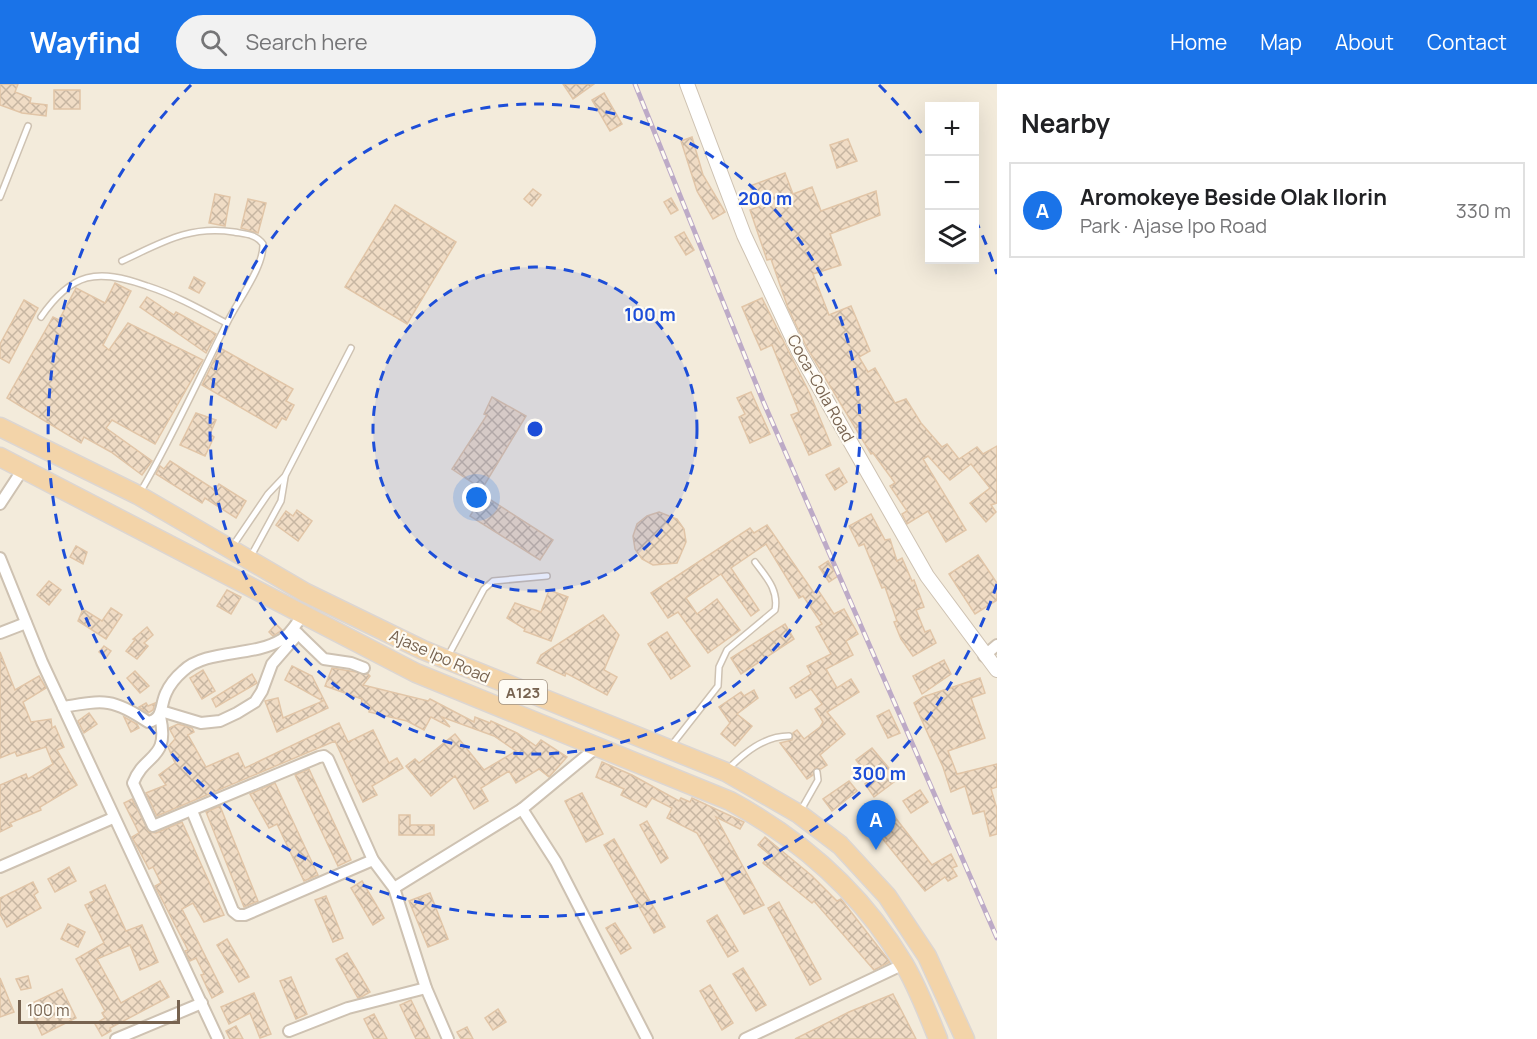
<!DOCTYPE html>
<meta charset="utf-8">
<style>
:root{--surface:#fff;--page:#f2f2f2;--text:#202124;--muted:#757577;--line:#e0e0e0;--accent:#1a73e8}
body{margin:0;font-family:Manrope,sans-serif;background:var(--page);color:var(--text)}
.controls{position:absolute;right:18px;top:18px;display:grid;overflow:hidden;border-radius:0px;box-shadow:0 6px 24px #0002}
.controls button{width:54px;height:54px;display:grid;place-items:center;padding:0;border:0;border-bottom:2px solid var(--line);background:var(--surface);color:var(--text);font:30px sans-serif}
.scale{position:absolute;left:18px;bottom:15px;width:162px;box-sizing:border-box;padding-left:6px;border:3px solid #776350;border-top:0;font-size:16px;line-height:21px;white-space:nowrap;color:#776350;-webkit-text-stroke:4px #fefbf3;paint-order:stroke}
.you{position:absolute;left:477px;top:414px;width:21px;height:21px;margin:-15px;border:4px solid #fff;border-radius:50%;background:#1a73e8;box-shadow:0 0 0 9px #1a73e833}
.badge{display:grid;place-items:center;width:39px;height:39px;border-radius:50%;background:var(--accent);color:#fff;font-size:20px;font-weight:700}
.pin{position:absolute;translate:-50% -50px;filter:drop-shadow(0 2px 3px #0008)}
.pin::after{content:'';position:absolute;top:32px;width:21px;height:18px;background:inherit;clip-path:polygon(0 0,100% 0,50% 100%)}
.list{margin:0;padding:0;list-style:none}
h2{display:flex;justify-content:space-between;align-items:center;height:78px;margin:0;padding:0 24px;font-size:26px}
h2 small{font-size:20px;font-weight:400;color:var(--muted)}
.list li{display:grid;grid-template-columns:39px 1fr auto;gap:18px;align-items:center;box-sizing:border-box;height:96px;margin:0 12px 12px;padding:0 12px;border:2px solid var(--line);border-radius:0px}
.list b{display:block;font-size:22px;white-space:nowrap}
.list p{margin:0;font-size:20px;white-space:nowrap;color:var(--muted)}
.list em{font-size:20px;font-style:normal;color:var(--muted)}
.icon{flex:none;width:33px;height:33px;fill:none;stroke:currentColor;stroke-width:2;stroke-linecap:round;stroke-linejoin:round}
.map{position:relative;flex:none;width:997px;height:955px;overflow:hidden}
header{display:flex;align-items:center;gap:36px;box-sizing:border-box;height:84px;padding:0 30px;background:var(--accent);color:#fff}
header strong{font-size:28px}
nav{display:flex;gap:33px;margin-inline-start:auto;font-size:21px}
.search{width:420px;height:54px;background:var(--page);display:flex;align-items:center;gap:15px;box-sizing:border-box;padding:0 21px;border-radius:33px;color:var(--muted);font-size:22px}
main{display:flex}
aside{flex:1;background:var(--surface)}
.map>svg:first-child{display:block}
</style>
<header>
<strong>Wayfind</strong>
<div class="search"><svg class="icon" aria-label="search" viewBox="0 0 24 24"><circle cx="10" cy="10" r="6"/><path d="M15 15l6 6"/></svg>Search here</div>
<nav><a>Home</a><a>Map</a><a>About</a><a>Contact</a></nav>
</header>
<main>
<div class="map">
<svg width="997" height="955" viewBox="0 0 997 955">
<defs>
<pattern id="building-cross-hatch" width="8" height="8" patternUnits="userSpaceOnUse" patternTransform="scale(1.5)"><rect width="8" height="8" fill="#f0dcc5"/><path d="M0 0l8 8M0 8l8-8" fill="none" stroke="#c7b6a2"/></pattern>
</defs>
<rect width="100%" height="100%" fill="#fcf8ec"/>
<path fill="#f3ebdb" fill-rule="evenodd" d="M0,0H997V955H0ZM930,22H975V176H930Z"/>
<g fill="url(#building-cross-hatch)" stroke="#e1c5a7" stroke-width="1.5">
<path d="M0,0H18L15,8L31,14L30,19L47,21L46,32L22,29L0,21Z"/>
<path d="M563,0H594L573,15Z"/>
<rect x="54" y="6" width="26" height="19"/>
<path d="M604,9L622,40L610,47L592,16Z"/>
<path d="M692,53L703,91L725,128L713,135L697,107L681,57Z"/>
<path d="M848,55L857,77L837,84L830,61Z"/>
<path d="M785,89L793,110L812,103L821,127L876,107L880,131L830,150L841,181L813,190L829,231L851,222L870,267L859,273L868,288L875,284L895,319L906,315L921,339L942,363L947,360L959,375L977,363L983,370L997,362V419L991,421L996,428L986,438L970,419L990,404L971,380L950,396L928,372L923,375L966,446L946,458L928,427L907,440L902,430L907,427L890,402L895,399L873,369L871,370L807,264L788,224L771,175L767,176L750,126L758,123L750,102Z"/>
<path d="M533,105L541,111L532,122L524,115Z"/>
<path d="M215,110L230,113L225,142L209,139Z"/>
<path d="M671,114L678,126L671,130L664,118Z"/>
<path d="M248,115L266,119L258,149L241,144Z"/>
<path d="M395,121L456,158L407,240L345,203Z"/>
<path d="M684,148L694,166L686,171L675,153Z"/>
<path d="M194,193L205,199L199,209L189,204Z"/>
<path d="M115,199L131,207L103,261L109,266L128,239L203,276L155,360L112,336L106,344L152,377L142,391L111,368L84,353L81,359L7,314L53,233L59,236L76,204L105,219Z"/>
<path d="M147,213L174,231L176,228L216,250L206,269L140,223Z"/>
<path d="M762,214L810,310L831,361L809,371L791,331L799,328L772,261L761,266L742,223Z"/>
<path d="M24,216L38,224L9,279L0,274V260Z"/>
<path d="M220,264L293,305L286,317L294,321L286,336L282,334L276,344L202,301Z"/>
<path d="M751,308L770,350L750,359L739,333L745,330L737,314Z"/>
<path d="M492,313L526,332L482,405L452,385L487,331L484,330Z"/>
<path d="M196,329L216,336L210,350L214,353L205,372L180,361Z"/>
<path d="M170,377L215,406L219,400L246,417L236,434L205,414L202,419L156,390L160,382L164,385Z"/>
<path d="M839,384L847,398L835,406L826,391Z"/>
<path d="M483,411L553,456L540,476L470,432Z"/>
<path d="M297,426L312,437L298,457L276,441L286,427L293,432Z"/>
<path d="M659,428L677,435L684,445L686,458L677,479L653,481L642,475L635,465L633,452L637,440L647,432Z"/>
<path d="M871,430L885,456L890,455L897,477L902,474L912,497L914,496L924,523L916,526L925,548L930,546L936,559L913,572L901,555L894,538L897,537L885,503L882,504L864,460L859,462L849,442Z"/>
<path d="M767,441L814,509L818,506L834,530L844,525L858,550L846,557L853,571L826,585L837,604L851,595L859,608L827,628L845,650L820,671L827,681L821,685L815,684L813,691L807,695L780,659L792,656L793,649L797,646L804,655L820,643L823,638L815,625L822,620L811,605L796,614L790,604L811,590L807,582L831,570L816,543L822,540L803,512L799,514L766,460L731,484L759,526L751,532L721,490L686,514L697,530L717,515L740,546L708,569L678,528L668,534L651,509L750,444L754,449Z"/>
<path d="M76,462L87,468L83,480L70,473Z"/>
<path d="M978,471L997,499V516L975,530L949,490Z"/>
<path d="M828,477L838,492L829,498L819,483Z"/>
<path d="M49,497L61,506L49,521L37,511Z"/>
<path d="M227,506L241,513L231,530L217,522Z"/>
<path d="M549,506L568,513L551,557L524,547L525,545L507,534L515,519L541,528Z"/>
<path d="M111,524L122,531L106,555L78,537L83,525L102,537Z"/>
<path d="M603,531L619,551L604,586L617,593L607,611L566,589L565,592L537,579L541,571Z"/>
<path d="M276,540L282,546L273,552L269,548Z"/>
<path d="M785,540L794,555L741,590L731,574Z"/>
<path d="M147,543L153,551L144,559L148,562L137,575L126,567L135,556L133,555Z"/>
<path d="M667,548L690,582L671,595L648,560Z"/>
<path d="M104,562L111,567L106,574L99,568Z"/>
<path d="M0,568L15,606L39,592L46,604L23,618L31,638L51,635L52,644L55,642L64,663L57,666L77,701L40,723L41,726L10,739L12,742L0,748V701L26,690L28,695L53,680L46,663L17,672L15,668L0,674Z"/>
<path d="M944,576L951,590L922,610L913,592Z"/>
<path d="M292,582L312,592L328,624L277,648L265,617L278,614L283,634L323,617L285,596Z"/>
<path d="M332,584L368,590L370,592L363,601L428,617L430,615L474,638L475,633L490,639L491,637L517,649L536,662L541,656L567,673L549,693L539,685L516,699L509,687L481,704L488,717L474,725L455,692L431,712L406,682L415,675L419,679L455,650L484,686L516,667L494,652L442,633L450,643L431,633L424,646L407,637L369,628L370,623L361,621L362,615L325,602Z"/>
<path d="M203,586L215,607L202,615L190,594Z"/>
<path d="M135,587L149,602L140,609L127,594Z"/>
<path d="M252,590L257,599L216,623L212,615Z"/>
<path d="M980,594L985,609L971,614L985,654L948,667L957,690L997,680V703L991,705L997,725V750L990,752L984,727L973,730L965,702L951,708L943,683L914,619L923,613Z"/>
<path d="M754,606L758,614L737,630L752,642L735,662L721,650L730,639L719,623L741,608L744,612Z"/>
<path d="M146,619L148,622L155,619L153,626L148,629L139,623Z"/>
<path d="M889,626L900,649L888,654L877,632Z"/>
<path d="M89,629L97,640L84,649L78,637Z"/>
<path d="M124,633L137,640L139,644L131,648Z"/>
<path d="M339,639L348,658L373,646L389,679L397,674L403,684L372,702L377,711L363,718L335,657L157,732L146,709L166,701L159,691L175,679L168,663L175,655L169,644L178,640L192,644L194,648L188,651L206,683L238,669L245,684Z"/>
<path d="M872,664L898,695L874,713L865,700L871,695L856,676Z"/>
<path d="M602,678L632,691L679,717L681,714L690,718L692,714L744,738L740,745L716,733L764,821L744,830L697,749L667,734L672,724L652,714L646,723L621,711L624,705L596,693Z"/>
<path d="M309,685L351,776L338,782L295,691Z"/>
<path d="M849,697L857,707L832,727L823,715Z"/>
<path d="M275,699L318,791L304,797L277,740L269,744L250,710Z"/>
<path d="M920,706L928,718L911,729L903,717Z"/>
<path d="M582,709L603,750L586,758L565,717Z"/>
<path d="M132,715L149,748L156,749L182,738L224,831L204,838L193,819L182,825L223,908L212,914L201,891L204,890L196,874L190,877L185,867L188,866L155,802L161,799L153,783L149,785L132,753L139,749L124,719Z"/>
<path d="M220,722L258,817L244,823L206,728Z"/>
<path d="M891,728L932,781L951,770L957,782L952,784L957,792L948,797L945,793L925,807L873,743Z"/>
<path d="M399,731H410V741H434V751H399Z"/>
<path d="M647,737L668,774L661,779L640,741Z"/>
<path d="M765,753L811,791L837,817L841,815L890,878L874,886L814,817L812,819L763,779L770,771L758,761Z"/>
<path d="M614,755L665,843L654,849L604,761Z"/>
<path d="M69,783L76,797L55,808L48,795Z"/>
<path d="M362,797L384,834L373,841L351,804Z"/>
<path d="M33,798L38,808L34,811L41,824L7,843L0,830V814Z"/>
<path d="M105,801L126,847L142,841L158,878L140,886L130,861L97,875L121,919L160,897L169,913L110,944L111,947L102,952L95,940L105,934L102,929L105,927L76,875L104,859L85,821L94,817L90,808Z"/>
<path d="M430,809L448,855L428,863L409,817Z"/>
<path d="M326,812L343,854L333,858L315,816Z"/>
<path d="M779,818L821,895L810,901L768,824Z"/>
<path d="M717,831L738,867L728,873L707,837Z"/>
<path d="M615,839L631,864L621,870L606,844Z"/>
<path d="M68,840L85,848L78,863L61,855Z"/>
<path d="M227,855L249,893L239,898L217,861Z"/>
<path d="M347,869L370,908L363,912L358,914L336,875Z"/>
<path d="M743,884L766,921L756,927L733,890Z"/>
<path d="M28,892L31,904L21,906L16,895Z"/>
<path d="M291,893L307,930L296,935L280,897Z"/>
<path d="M0,894L14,928L0,933Z"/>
<path d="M710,901L733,939L722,946L700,907Z"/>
<path d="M62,905L76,934L42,951L28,921Z"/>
<path d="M254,909L271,950L260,954L250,929L229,940L221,923Z"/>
<path d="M893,910L916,955H795L849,928Z"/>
<path d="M411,916L430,955H416L400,921Z"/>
<path d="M498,925L506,938L493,946L485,934Z"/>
<path d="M374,930L387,955H374L364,935Z"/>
<path d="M236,942L243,955H230L226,947Z"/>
<path d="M467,943L473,955H461L457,948Z"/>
</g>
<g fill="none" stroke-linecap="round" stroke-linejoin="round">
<g stroke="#cec2b2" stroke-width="8">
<g id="service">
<path d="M0,113L28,42"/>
<path d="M122,177C161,159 189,141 234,148C245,150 256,150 263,160C264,183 237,218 227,239C198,296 173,352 141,407"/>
<path d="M41,233C72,188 97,184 147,202C175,211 200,225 226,239"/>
<path d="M232,463L268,410L285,392L351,264"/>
<path d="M251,472L281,417L285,393"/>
<path d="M448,572L484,505L493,497L547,492"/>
<path d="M671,662L718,602L719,583L727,566L775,526C779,506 766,493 755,478"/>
<path d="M727,686C744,669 764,652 789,652"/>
<path d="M801,726L818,696L817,688"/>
</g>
</g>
<g stroke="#cec2b2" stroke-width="14">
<g id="minor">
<path d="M0,420L23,385"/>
<path d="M0,474L42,578L218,955"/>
<path d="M293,545L324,575L351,579L364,584"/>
<path d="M0,549L26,539"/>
<path d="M984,572L997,561"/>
<path d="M63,623C104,616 113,614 148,638C164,635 160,621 166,609C170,600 176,593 183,587C206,565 253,573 281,556C290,551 296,540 302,532"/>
<path d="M161,627L201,639L220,637L237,629L255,618L262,607L272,580L298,550"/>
<path d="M160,632C170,677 145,668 133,699L153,742L319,673L324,672L328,675L373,776L394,804L426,904L448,955"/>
<path d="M522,725L556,778L647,955"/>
<path d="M192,727L233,827L238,831H245L373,776"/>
<path d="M0,783L113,734"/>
<path d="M394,804L522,725L597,663"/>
<path d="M289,947L348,924L426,904"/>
<path d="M116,955L202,919"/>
<path d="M745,955L904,880"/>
</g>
</g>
<g stroke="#cec2b2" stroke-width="16">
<path id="tertiary" d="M687,0L744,151L799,268L927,492L997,586"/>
</g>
<g stroke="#dcd6d2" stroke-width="21">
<g id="trunk">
<path d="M0,343L138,411L306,509L423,566L726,688L799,730L840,761L887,812L927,872L965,955"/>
<path d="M0,373L416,589L730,717C802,756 862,809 904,880C918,904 928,930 938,955"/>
</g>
</g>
<use href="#service" stroke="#fff" stroke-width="5"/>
<use href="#minor" stroke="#fff" stroke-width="10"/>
<use href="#tertiary" stroke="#fff" stroke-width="14"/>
<use href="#trunk" stroke="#f3d4a9" stroke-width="18"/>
<g stroke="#bdaac7" stroke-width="5">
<path id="rail" d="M635,0L763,317L997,854"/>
</g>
<use href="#rail" stroke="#fefbf3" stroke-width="3" stroke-dasharray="9" stroke-linecap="butt"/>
</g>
<circle cx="535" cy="345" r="162" fill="#1d4ed8" fill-opacity=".12"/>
<g fill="none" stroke="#1d4ed8" stroke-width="3" stroke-dasharray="10 8">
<circle cx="535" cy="345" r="162"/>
<circle cx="535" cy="345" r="325"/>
<path d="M997 500A487 487 0 1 1 191 1M879 1A487 487 0 0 1 929 59M975 135A487 487 0 0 1 997 190"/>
</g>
<g text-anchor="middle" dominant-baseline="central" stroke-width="4.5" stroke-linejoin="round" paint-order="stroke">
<rect fill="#fefbf3" stroke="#a09181" stroke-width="1.5" x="499" y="596" width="48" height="24" rx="4.5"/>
<g font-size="15" font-weight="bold" fill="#776350">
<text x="523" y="608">A123</text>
</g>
<g font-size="16" fill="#776350" stroke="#fefbf3">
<text transform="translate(821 304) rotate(61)">Coca-Cola Road</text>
<text transform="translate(440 572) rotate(24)">Ajase Ipo Road</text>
</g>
</g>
<circle cx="535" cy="345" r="9" fill="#1d4ed8" stroke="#fefbf3" stroke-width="3"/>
<g font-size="18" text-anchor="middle" font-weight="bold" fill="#1d4ed8" stroke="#fefbf3" stroke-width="4.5" stroke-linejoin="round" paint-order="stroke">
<text x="765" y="121">200 m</text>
<text x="650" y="237">100 m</text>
<text x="879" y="696">300 m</text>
</g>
</svg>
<div class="controls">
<button>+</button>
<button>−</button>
<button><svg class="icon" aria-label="layers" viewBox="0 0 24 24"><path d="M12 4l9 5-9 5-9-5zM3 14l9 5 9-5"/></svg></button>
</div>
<div class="scale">100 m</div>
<div class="you"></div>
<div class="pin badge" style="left:876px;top:766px">A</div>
</div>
<aside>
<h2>Nearby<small></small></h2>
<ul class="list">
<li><span class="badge">A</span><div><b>Aromokeye Beside Olak Ilorin</b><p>Park · Ajase Ipo Road</p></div><em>330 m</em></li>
</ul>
</aside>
</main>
